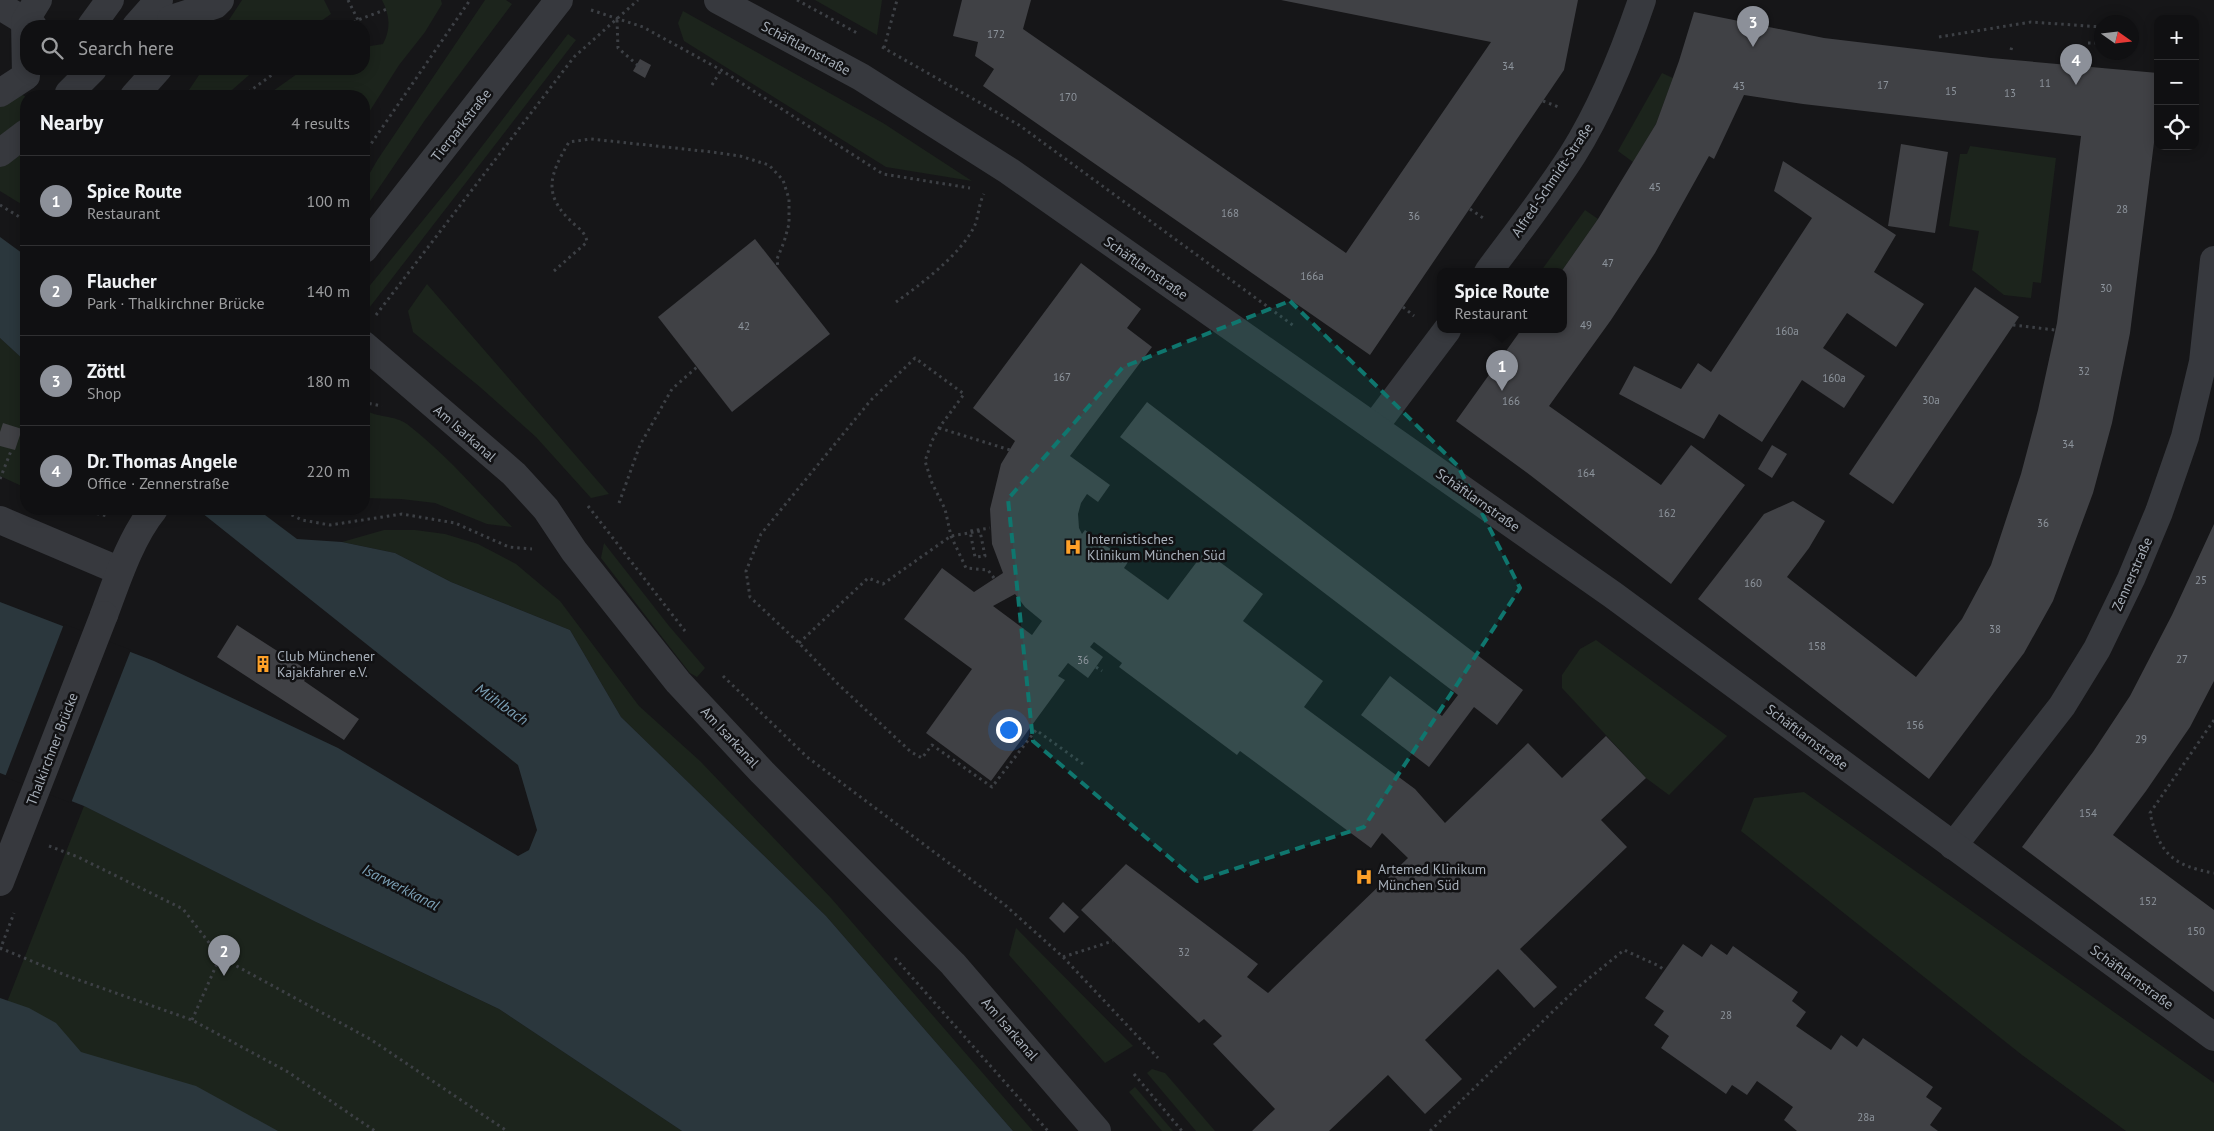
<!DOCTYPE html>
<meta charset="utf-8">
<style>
:root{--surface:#101012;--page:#19191b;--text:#f1f3f6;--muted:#9c9d9f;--line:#303032;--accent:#8c9099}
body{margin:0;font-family:"PT Sans",sans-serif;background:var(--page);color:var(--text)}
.controls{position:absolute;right:15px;top:15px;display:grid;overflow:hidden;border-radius:10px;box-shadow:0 2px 12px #0003}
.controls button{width:45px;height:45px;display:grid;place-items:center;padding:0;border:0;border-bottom:1px solid var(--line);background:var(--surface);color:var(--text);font:25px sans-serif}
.compass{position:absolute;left:2094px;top:15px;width:45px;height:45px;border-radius:50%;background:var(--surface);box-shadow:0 2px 12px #0003;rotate:104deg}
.you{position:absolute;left:1008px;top:729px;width:18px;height:18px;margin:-12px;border:4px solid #fff;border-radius:50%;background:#1a73e8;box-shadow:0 0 0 8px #1a73e833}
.badge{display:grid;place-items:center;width:32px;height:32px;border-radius:50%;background:var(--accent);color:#fff;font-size:16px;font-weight:700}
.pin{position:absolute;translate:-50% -41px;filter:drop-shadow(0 1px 2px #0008)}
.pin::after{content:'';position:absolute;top:26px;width:18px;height:15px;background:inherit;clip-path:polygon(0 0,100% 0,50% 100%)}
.popup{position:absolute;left:1437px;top:268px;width:130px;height:65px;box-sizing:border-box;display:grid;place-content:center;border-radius:10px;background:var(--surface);filter:drop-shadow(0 1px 4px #0005);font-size:16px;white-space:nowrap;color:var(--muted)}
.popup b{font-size:19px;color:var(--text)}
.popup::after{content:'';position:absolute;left:50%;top:100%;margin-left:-10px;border:10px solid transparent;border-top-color:var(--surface)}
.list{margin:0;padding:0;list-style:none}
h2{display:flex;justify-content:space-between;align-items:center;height:65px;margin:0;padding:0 20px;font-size:21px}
h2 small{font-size:16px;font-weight:400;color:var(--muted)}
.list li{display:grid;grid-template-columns:32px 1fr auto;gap:15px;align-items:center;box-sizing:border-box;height:90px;padding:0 20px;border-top:1px solid var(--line)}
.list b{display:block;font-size:19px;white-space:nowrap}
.list p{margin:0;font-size:16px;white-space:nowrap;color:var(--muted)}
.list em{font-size:16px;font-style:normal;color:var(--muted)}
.icon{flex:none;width:28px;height:28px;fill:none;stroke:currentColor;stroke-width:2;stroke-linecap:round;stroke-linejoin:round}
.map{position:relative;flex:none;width:2214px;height:1131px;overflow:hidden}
.search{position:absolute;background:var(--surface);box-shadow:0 2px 12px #0003;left:20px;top:20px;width:350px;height:55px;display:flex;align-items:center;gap:12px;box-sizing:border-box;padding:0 18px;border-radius:20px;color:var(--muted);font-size:19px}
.panel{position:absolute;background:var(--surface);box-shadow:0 2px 12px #0003;left:20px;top:90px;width:350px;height:425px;border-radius:20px}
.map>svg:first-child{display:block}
</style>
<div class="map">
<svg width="2214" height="1131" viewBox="0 0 2214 1131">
<rect width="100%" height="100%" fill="#161618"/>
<g fill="#1c241c">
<path d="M242,0H324L331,14L314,26H225Z"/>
<path d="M382,0H441L442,4L425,32L399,65L364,120V96H266L304,69H364V47L383,44C391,29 390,16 382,0Z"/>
<path d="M485,0H506L512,4L425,120L364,210V183L378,159Z"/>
<path d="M815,0H882L877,35Z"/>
<path d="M683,11L883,123L972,181L886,167L684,41L678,23Z"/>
<path d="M568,34L576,40L366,312L367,289L463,171Z"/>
<path d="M203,69H256L225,96H185Z"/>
<path d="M1662,73L1673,78L1656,124L1633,162L1618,151Z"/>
<path d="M21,94L26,97L21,131L0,147V104Z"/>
<path d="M26,141V207L0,191V164Z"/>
<path d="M1970,146L2056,158L2041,283L2033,282L2031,298L2004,295L1972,270L1979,231L1949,226L1960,154H1967Z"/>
<path d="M1585,210L1598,219L1561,272H1543L1541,271Z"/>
<path d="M427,284L609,494L591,498L536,437L480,387L413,332L408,311Z"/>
<path d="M0,338L26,362V488L0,476Z"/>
<path d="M364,409C376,418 395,415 407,424C446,454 479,493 512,527L487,524L435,503L401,499L364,498Z"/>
<path d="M384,530H415L445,534L478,544L516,564L560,601L639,706L700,761L831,898L1033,1131H1013L826,916L621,717L570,630L451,582L395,553L342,542Z"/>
<path d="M604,543L669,626L705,668L697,677L690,673L672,650L601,558Z"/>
<path d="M1596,640L1727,736L1669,795L1646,778L1562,688V675L1580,649Z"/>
<path d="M1804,792L2214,1083V1131H2126L2022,1055L1741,831L1754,798Z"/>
<path d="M84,806L316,922L499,1009L682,1131H0V1020Z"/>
<path d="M1016,928L1133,1046L1105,1063L1009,955Z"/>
<path d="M1152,1069L1165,1073L1215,1131H1196L1147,1073Z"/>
<path d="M1135,1087L1173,1131H1162L1129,1092Z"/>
</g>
<g fill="#2b373d">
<path d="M0,237L26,256V362L0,338Z"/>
<path d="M197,509H257L297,539L342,542L395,553L451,582L570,630L621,717L826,916L1013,1131H682L499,1009L316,922L84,806L0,773V602L154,661L338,748L518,856L529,850L537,830L518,765Z"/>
<path d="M0,998L29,1008L56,1023L81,1052L196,1086L278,1131H0Z"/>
</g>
<path fill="#161618" d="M64,624L131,650L71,803L5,777Z"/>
<g fill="#404145" fill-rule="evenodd">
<path d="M962,0H1031L1023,29L1346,253L1491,42L1281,0H1578L1564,70L1370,355L983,86L994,69L975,56L978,42L953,36Z"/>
<path d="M1694,12L1824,38L1991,58L2158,73V111L2130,333L2112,423L2093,493L2053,601L2024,653L1929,779L1698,599L1764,514L1793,501L1825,521L1809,548L1787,577L1916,677L1962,619L1991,565L2021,474L2038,410L2057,323L2081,136L1803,104L1744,95L1714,159L1709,156L1655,253L1611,320L1549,406L1661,485L1691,445L1745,485L1671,584L1530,475L1456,421L1521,330H1563V272H1561L1598,219L1656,124L1679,61Z"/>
<path d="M640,59L651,65L645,78L633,71Z"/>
<path d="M1901,144L1948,152L1935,233L1888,226Z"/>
<path d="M1783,161L1896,235L1874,272L1924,304L1896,347L1847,313L1823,348L1865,376L1844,408L1802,380L1762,442L1719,414L1704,439L1619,394L1634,366L1681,389L1698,363L1711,372L1812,218L1774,191Z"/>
<path d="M755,239L830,334L732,412L658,317Z"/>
<path d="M1081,263L1141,309L1127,328L1152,347L1070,456L1110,485L1098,502L1087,494L1081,503L1078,514L1079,528L1082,534L1085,530L1128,562L1124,568L1168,600L1205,551L1263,594L1243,621L1323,681L1304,707L1415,789L1445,823L1528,743L1562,778L1606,736L1646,778L1601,820L1627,847L1520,949L1557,987L1534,1008L1498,969L1425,1040L1462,1079L1425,1114L1388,1075L1329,1131H1252L1275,1109L1213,1044L1222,1036L1204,1019L1199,1023L1081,910L1126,864L1258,964L1247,977L1268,993L1408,858L1382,833L1371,848L1240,751L1237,755L1119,667L1122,663L1094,642L1090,647L1103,657L1088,678L1068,663L1058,676L1065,680L991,781L926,733L972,669L904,619L942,568L974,592L1003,573L992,544L990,509L1001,464L1015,441L973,408ZM1015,594L1025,607L1042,621L1032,635L993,606Z"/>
<path d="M1975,287L2019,317L1893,504L1849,474Z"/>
<path d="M1147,402L1523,690L1497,725L1474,707L1429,767L1361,715L1390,676L1442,716L1458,695L1120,437Z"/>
<path d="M3,423L22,429L15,450L0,446V432Z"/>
<path d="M1772,445L1787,454L1772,478L1758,469Z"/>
<path d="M2214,524V681L2190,727L2146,791L2113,835L2214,910V992L2022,847L2093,752L2130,696L2172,615Z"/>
<path d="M237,625L310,672L304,681L359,719L344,740L217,657Z"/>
<path d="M1063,902L1079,917L1064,933L1049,918Z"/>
<path d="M1683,944L1702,957L1711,944L1727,955L1733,946L1798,992L1792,1001L1806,1012L1796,1026L1831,1050L1841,1035L1857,1047L1863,1038L1933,1087L1926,1097L1942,1108L1930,1125L1938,1131H1797L1784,1120L1793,1107L1757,1081L1747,1095L1732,1085L1726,1094L1661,1048L1669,1036L1654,1025L1664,1011L1645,998Z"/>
</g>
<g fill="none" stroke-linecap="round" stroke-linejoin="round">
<g stroke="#3d4045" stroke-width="3" stroke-dasharray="2.5 4" stroke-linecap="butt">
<path d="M348,0L358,20"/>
<path d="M797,0L857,33"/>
<path d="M591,10L643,27L721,70L883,174L970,188"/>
<path d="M617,20L618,48L642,69"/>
<path d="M348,26L358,20L387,9"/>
<path d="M1939,37L2031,22L2102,27"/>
<path d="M2088,43H2102"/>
<path d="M882,47L1019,125L1294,326"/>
<path d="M884,48L897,0"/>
<path d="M2011,50L2012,46"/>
<path d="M712,85L721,70"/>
<path d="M243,96L280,69"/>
<path d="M1543,101L1561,108"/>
<path d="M364,154L470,0"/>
<path d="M0,205L26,221"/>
<path d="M1470,209L1486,220"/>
<path d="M554,271L587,242C586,234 580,229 574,224C542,195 549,176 569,142L591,139L712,152L740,156L769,165L783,180L789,199V224L784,242L777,259L778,268"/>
<path d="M896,302C920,285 960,255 974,227C979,217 978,205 984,194"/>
<path d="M1403,307L1414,316"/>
<path d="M376,315L574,57L638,0"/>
<path d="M2013,325L2055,330"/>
<path d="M364,400L367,403L382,406"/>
<path d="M939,428L1010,450"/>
<path d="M0,479L11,451"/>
<path d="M619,503L640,445L672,389L697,367"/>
<path d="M588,506L685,631"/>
<path d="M280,509L302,520L330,525L402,514L455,523L509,547L532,549"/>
<path d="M71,512L86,511L107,516"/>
<path d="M994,578L988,570L966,568L951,536L945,509L932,483L925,461L932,441L939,428L964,394L915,358L871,400L761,534L746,571L750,597L799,643L838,684L911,752L922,758L932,745L992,787L1036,730L1083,764"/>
<path d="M799,643L868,578L883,584L951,536L980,531L985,556L975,557L970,531L990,528"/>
<path d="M1096,667L1102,671"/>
<path d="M723,676L807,757L1005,905L1063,957L1158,1058"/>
<path d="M2214,720L2150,813C2159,853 2173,866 2214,873"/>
<path d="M49,846L78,857L183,909L220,957L370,1039L507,1131"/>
<path d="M0,948L65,975L192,1020L288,1072L375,1131"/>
<path d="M1063,957L1113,941"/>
<path d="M895,958L1048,1131"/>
<path d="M192,1020L220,957"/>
<path d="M1134,1074L1182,1131"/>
<path d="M1430,1131L1577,988L1624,950L1659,966L1664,970"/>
</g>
<g stroke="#37393e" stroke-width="28">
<path d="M0,6L33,26"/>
<path d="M91,26L110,0"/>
<path d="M136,26L159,0"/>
<path d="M171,26V19L215,5L220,0"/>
<path d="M0,93L26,76L25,21L38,0"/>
<path d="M69,93L93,69"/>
<path d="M134,96L158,69"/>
<path d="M0,153L26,133"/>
</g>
<g stroke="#37393e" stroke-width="28">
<path d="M1488,272C1517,233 1547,195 1573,154C1603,106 1624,53 1642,0"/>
<path d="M364,345L514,474L546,509L574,551L678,682L762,772L953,964L1097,1131"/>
<path d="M1374,427L1447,330"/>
<path d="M0,520L120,571"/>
<path d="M1953,846L2062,706L2097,649L2131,579L2159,512L2185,437L2203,362L2214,260"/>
</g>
<g stroke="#37393e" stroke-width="28">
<path d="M718,0L861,77L1009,171L1613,595L2214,1037"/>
<path d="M364,249L559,0"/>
<path d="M104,615C117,580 131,537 154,509"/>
</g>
<path stroke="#3d4045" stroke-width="3" stroke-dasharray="2.5 4" stroke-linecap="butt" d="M0,950L14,913"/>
<path stroke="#37393e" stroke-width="28" d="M0,882L104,615"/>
</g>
<path fill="#0f766e" fill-opacity="0.2" stroke="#0f766e" stroke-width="4" stroke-dasharray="10 6" stroke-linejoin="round" d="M1290,301L1458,466L1520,588L1364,827L1197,881L1033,741L1008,499L1123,367Z"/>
<defs>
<g id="hospital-bare" transform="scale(1.35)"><path d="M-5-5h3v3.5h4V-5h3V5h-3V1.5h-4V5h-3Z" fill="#fea128" stroke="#111113" stroke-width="2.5" paint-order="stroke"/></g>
<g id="building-bare" transform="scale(1.35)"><path d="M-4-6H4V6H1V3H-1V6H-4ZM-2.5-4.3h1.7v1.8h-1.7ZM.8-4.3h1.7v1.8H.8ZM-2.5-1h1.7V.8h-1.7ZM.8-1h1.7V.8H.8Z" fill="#fea128" stroke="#111113" stroke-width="2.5" paint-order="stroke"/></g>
</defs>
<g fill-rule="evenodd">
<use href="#hospital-bare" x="1073" y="547"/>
<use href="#building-bare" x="263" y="664"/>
<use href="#hospital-bare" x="1364" y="877"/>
</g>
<g text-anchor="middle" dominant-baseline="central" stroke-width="5" stroke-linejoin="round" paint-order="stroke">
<g font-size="11" fill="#8d949c">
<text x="996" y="34">172</text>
<text x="1508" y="66">34</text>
<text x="2045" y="83">11</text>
<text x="1883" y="85">17</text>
<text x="1739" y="86">43</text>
<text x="1951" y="91">15</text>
<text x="2010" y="93">13</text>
<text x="1068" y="97">170</text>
<text x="1655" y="187">45</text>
<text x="2122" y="209">28</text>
<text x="1230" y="213">168</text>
<text x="1414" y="216">36</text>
<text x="1608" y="263">47</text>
<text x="1312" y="276">166a</text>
<text x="2106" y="288">30</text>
<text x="1586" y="325">49</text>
<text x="744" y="326">42</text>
<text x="1787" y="331">160a</text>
<text x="2084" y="371">32</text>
<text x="1062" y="377">167</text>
<text x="1834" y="378">160a</text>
<text x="1931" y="400">30a</text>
<text x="1511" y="401">166</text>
<text x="2068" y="444">34</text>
<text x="1586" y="473">164</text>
<text x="1667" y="513">162</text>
<text x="2043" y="523">36</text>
<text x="2201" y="580">25</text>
<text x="1753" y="583">160</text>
<text x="1995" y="629">38</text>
<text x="1817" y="646">158</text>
<text x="2182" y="659">27</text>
<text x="1083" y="660">36</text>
<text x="1915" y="725">156</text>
<text x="2141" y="739">29</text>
<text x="2088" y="813">154</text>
<text x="2148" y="901">152</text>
<text x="2196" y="931">150</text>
<text x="1184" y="952">32</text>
<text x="1726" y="1015">28</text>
<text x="1866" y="1117">28a</text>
</g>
<g font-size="14" fill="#a7afb9" stroke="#111113">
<text transform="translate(806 48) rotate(28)">Schäftlarnstraße</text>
<text transform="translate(461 125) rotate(-52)">Tierparkstraße</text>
<text transform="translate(1552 180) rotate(-56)">Alfred-Schmidt-Straße</text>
<text transform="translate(1146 268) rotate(35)">Schäftlarnstraße</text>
<text transform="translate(465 433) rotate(41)">Am Isarkanal</text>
<text transform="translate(1478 500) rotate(35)">Schäftlarnstraße</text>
<text transform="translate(2132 574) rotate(-66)">Zennerstraße</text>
<text transform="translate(730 737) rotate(47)">Am Isarkanal</text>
<text transform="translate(1807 737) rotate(37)">Schäftlarnstraße</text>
<text transform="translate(52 749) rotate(-69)">Thalkirchner Brücke</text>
<text transform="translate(2132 977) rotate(36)">Schäftlarnstraße</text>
<text transform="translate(1010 1029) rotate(49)">Am Isarkanal</text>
</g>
<g font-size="14" fill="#a7afb9" stroke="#111113" text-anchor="start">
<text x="1087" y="539">Internistisches<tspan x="1087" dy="16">Klinikum München Süd</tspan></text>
<text x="277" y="656">Club Münchener<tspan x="277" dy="16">Kajakfahrer e.V.</tspan></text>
<text x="1378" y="869">Artemed Klinikum<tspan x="1378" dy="16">München Süd</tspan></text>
</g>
<g font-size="15" font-style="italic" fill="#7ca1b7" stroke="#111113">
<text transform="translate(502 704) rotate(35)">Mühlbach</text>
<text transform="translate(401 887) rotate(27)">Isarwerkkanal</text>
</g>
</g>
</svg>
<div class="controls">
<button>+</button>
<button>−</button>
<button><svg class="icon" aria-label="locate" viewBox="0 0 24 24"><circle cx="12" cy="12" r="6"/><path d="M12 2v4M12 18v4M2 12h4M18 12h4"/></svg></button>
</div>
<svg class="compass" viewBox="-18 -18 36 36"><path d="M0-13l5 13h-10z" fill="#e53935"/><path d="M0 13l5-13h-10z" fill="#9c9d9f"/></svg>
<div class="you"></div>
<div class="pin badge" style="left:1502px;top:391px">1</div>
<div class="popup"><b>Spice Route</b>Restaurant</div>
<div class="pin badge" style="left:224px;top:976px">2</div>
<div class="pin badge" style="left:1753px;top:47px">3</div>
<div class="pin badge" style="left:2076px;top:85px">4</div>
<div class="search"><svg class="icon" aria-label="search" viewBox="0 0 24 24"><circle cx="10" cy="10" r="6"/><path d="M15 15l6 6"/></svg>Search here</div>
<section class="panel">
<h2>Nearby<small>4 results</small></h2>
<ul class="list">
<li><span class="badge">1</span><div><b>Spice Route</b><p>Restaurant</p></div><em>100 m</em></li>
<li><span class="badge">2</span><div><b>Flaucher</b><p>Park · Thalkirchner Brücke</p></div><em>140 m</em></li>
<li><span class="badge">3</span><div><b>Zöttl</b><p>Shop</p></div><em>180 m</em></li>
<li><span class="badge">4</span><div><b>Dr. Thomas Angele</b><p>Office · Zennerstraße</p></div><em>220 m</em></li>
</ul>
</section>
</div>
